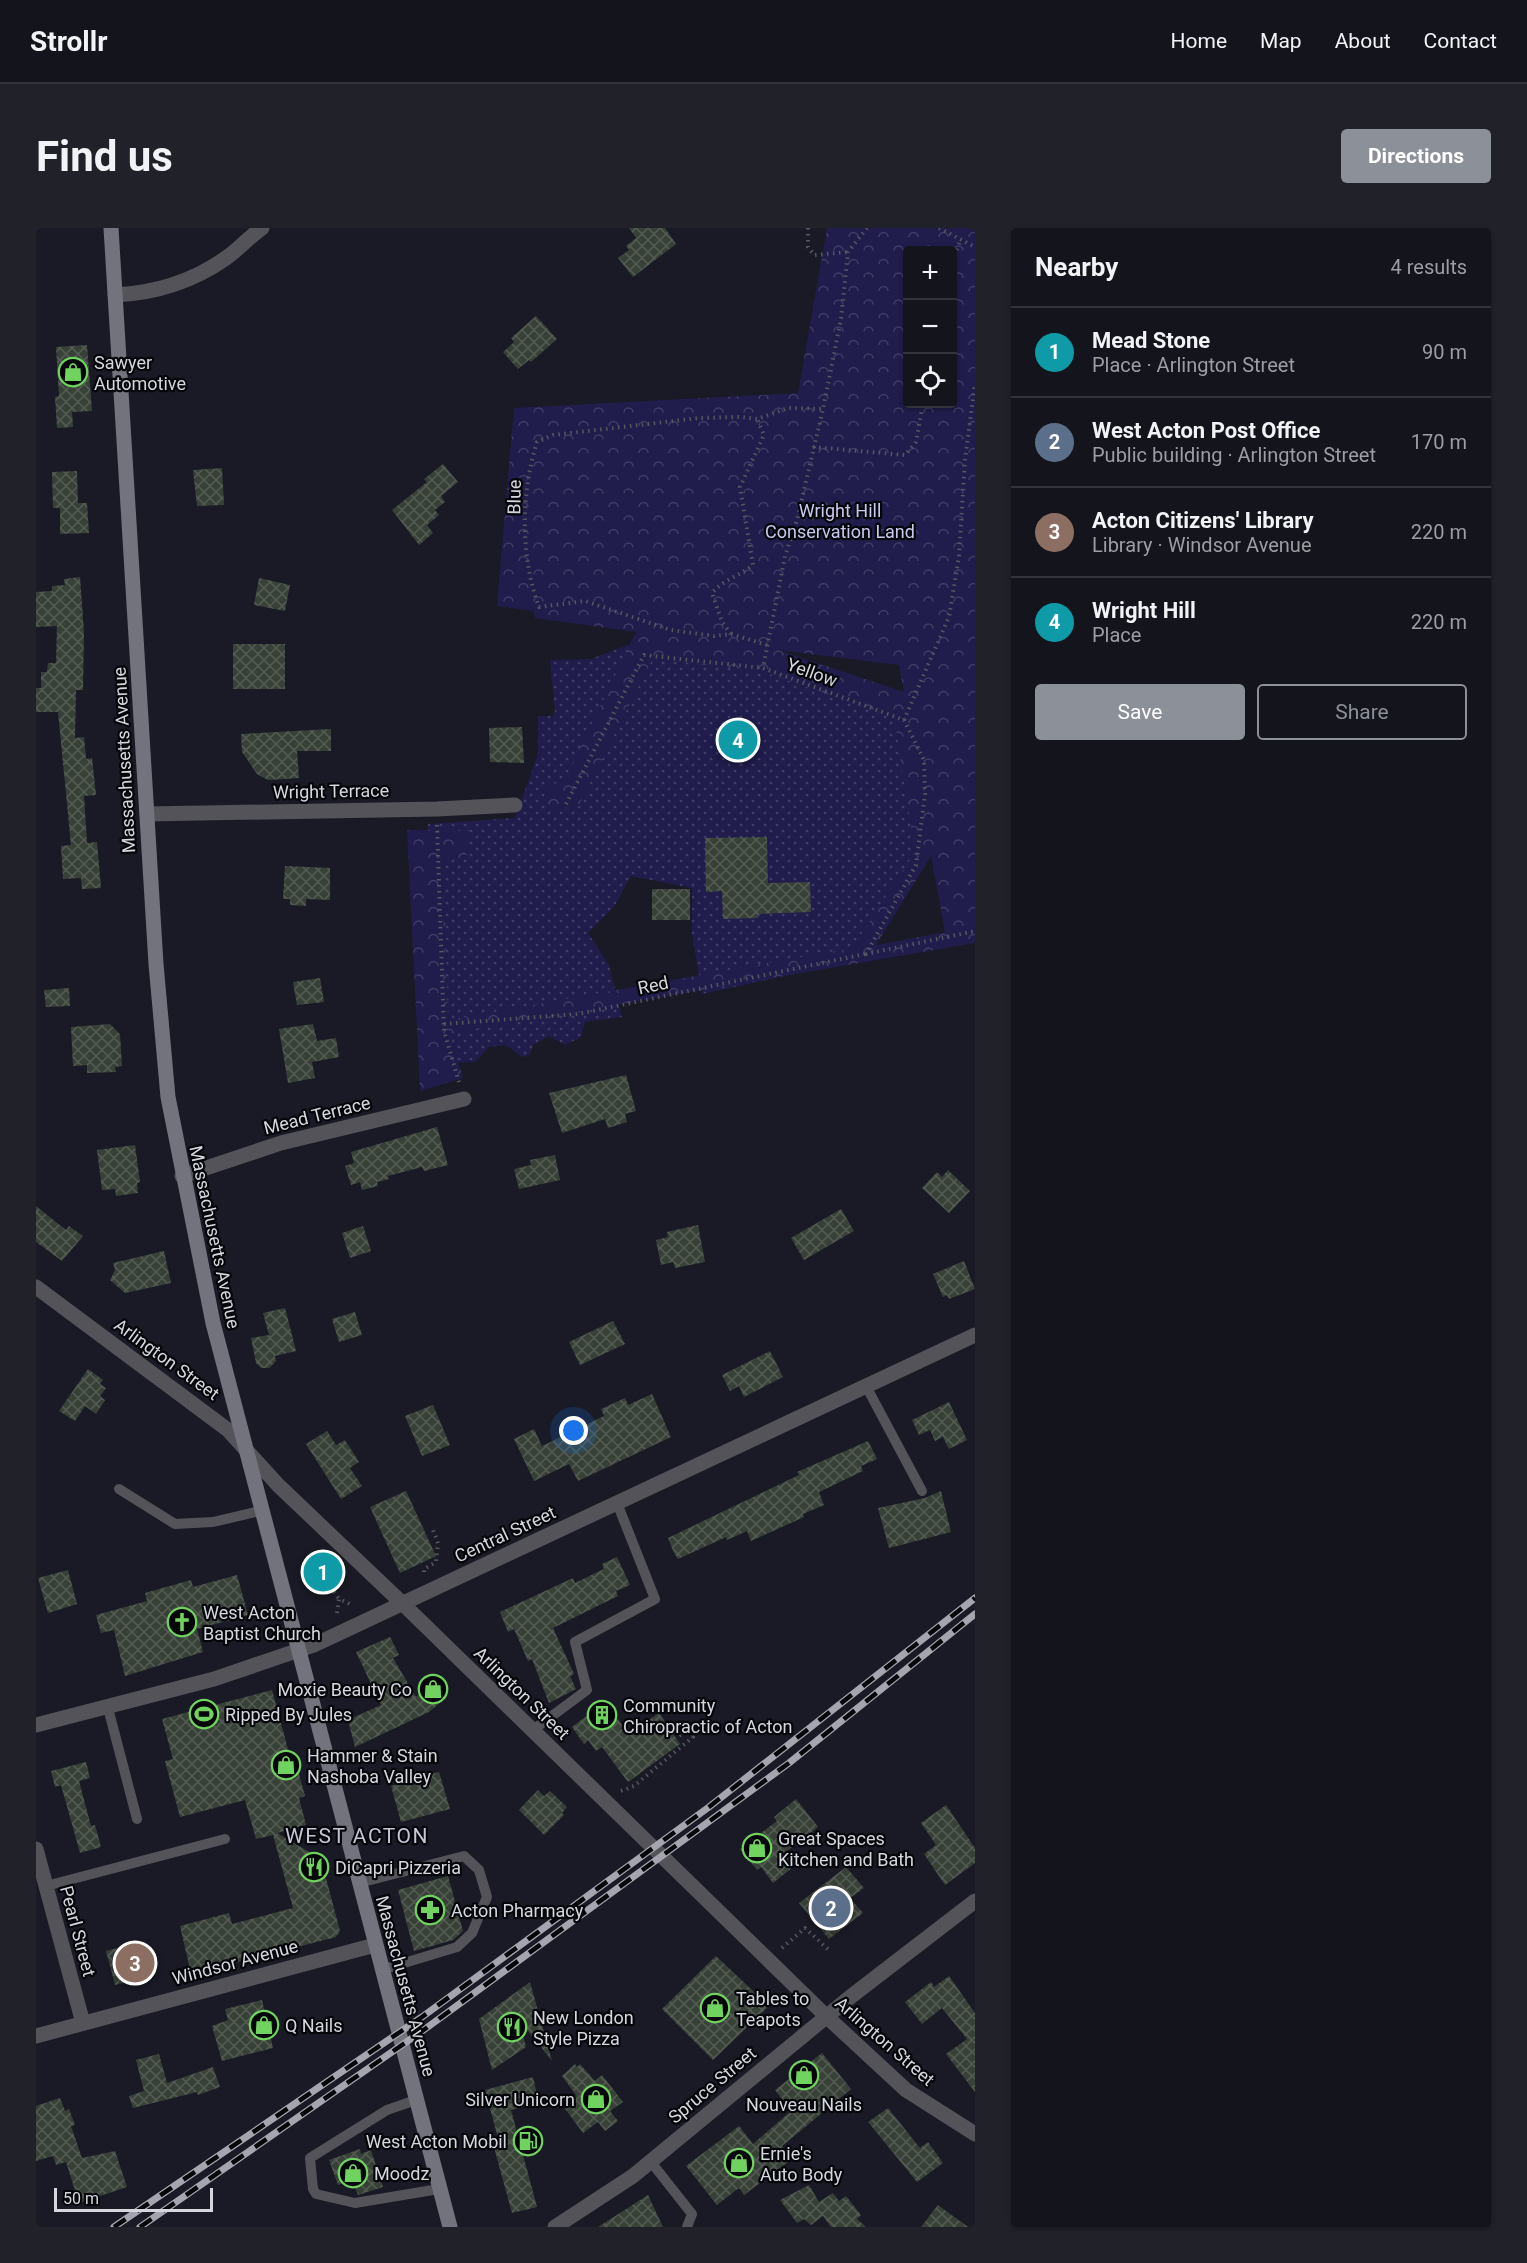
<!DOCTYPE html>
<meta charset="utf-8">
<style>
:root{--surface:#13141c;--page:#202129;--text:#f1f3f6;--muted:#9d9ea3;--line:#32333b;--accent:#8c9099}
body{margin:0;font-family:Roboto,sans-serif;background:var(--page);color:var(--text)}
.controls{position:absolute;right:18px;top:18px;display:grid;overflow:hidden;border-radius:6px;box-shadow:0 2px 4px #0004}
.controls button{width:54px;height:54px;display:grid;place-items:center;padding:0;border:0;border-bottom:2px solid var(--line);background:var(--surface);color:var(--text);font:30px sans-serif}
.scale{position:absolute;left:18px;bottom:15px;width:159px;box-sizing:border-box;padding-left:6px;border:3px solid #d5d6de;border-top:0;font-size:16px;line-height:21px;white-space:nowrap;color:#d5d6de;-webkit-text-stroke:4px #05060a;paint-order:stroke}
.you{position:absolute;left:538px;top:1203px;width:21px;height:21px;margin:-15px;border:4px solid #fff;border-radius:50%;background:#1a73e8;box-shadow:0 0 0 9px #1a73e833}
.badge{display:grid;place-items:center;width:39px;height:39px;border-radius:50%;background:var(--accent);color:#fff;font-size:20px;font-weight:700}
.pin{position:absolute;translate:-50% -50%;border:3px solid #fff;box-shadow:0 2px 6px #0006}
.list{margin:0;padding:0;list-style:none}
h2{display:flex;justify-content:space-between;align-items:center;height:78px;margin:0;padding:0 24px;font-size:26px}
h2 small{font-size:20px;font-weight:400;color:var(--muted)}
.list li{display:grid;grid-template-columns:39px 1fr auto;gap:18px;align-items:center;box-sizing:border-box;height:90px;padding:0 24px;border-top:2px solid var(--line)}
.list b{display:block;font-size:22px;white-space:nowrap}
.list p{margin:0;font-size:20px;white-space:nowrap;color:var(--muted)}
.list em{font-size:20px;font-style:normal;color:var(--muted)}
.actions{display:flex;gap:12px;padding:18px 24px}
.actions a{flex:1;padding:14px 0;border:2px solid var(--accent);border-radius:6px;text-align:center;font-size:21px;color:var(--accent)}
.actions .main{background:var(--accent);color:#fff}
.icon{flex:none;width:33px;height:33px;fill:none;stroke:currentColor;stroke-width:2;stroke-linecap:round;stroke-linejoin:round}
.map{position:relative;flex:none;width:939px;height:1999px;overflow:hidden;border-radius:6px}
header{display:flex;align-items:center;gap:36px;box-sizing:border-box;height:84px;padding:0 30px;background:var(--surface);border-bottom:2px solid var(--line)}
header strong{font-size:28px}
nav{display:flex;gap:33px;margin-inline-start:auto;font-size:21px}
.intro{display:flex;align-items:center;justify-content:space-between;box-sizing:border-box;height:144px;padding:0 36px}
h1{margin:0;font-size:42px}
.button{padding:15px 27px;border-radius:6px;background:var(--accent);color:#fff;font-size:21px;font-weight:700}
main{display:flex;gap:36px;padding:0 36px}
aside{flex:1;background:var(--surface);border-radius:6px;box-shadow:0 2px 4px #0004}
.map>svg:first-child{display:block}
</style>
<header>
<strong>Strollr</strong>
<nav><a>Home</a><a>Map</a><a>About</a><a>Contact</a></nav>
</header>
<div class="intro"><h1>Find us</h1><a class="button">Directions</a></div>
<main>
<div class="map">
<svg width="939" height="1999" viewBox="0 0 939 1999">
<defs>
<pattern id="grass-dots" width="8" height="8" patternUnits="userSpaceOnUse" patternTransform="scale(1.5)"><rect width="8" height="8" fill="#201c4c"/><path d="M2 2h.1M6 6h.1" fill="none" stroke="#403c65" stroke-width="1.8" stroke-linecap="round"/></pattern>
<pattern id="forest-crowns" width="20" height="18" patternUnits="userSpaceOnUse" patternTransform="scale(1.5)"><rect width="20" height="18" fill="#201c4c"/><path d="M2 6a3 3 0 1 1 6 0M12 15a3 3 0 1 1 6 0" fill="none" stroke="#403c65"/></pattern>
<pattern id="building-cross-hatch" width="8" height="8" patternUnits="userSpaceOnUse" patternTransform="scale(1.5)"><rect width="8" height="8" fill="#384137"/><path d="M0 0l8 8M0 8l8-8" fill="none" stroke="#545c54"/></pattern>
</defs>
<rect width="100%" height="100%" fill="#191a25"/>
<path fill="url(#grass-dots)" d="M591,417L705,431L883,472L885,639L814,734L666,766L656,706V660L595,648L578,679L552,705L573,737L586,789L549,794L545,809L529,817L513,808L497,817L494,827L486,829L470,817L453,819L439,834L408,835L400,799L392,596L479,590L502,526V488H517L519,484L514,432L555,431Z"/>
<path fill="url(#forest-crowns)" fill-rule="evenodd" d="M791,0H939V715L413,806L427,850L384,863L371,602H433L430,629L407,632L412,792L816,720L879,624L858,489L730,445L617,430L542,579L509,581L508,556L527,555L600,404L499,390L498,383L461,378L478,180L762,165ZM872,22H916V176H872ZM742,422L863,437L868,464ZM895,628L909,704L841,717H840Z"/>
<g fill="url(#building-cross-hatch)">
<path d="M593,0H629L640,16L597,49L582,30L593,22L590,18L600,10Z"/>
<path d="M500,88L521,111L495,134L493,132L482,141L467,124L478,114L475,110Z"/>
<path d="M51,117L56,183L36,184L37,199L21,200L19,169L23,168L20,119Z"/>
<path d="M407,236L422,254L405,268L409,274L399,282L403,287L391,297L397,305L383,317L356,282L391,254L388,251Z"/>
<path d="M186,240L188,277L161,278L157,242Z"/>
<path d="M41,243L42,275H51L53,305L24,306V280H17L16,244Z"/>
<path d="M44,349L48,404L47,462H40L39,510L48,509L50,531L56,530L60,567L48,568L51,615L61,614L65,660L46,661L45,650L27,651L25,618L35,617L22,484H0V460H5V444H11L12,435H20L21,398L0,399V364L16,363V358L29,357L28,351Z"/>
<path d="M223,350L254,357L249,383L218,377Z"/>
<rect x="197" y="416" width="52" height="45"/>
<path d="M486,499L488,535L454,534L453,500Z"/>
<path d="M295,501V523H261L263,550L232,552L221,546L206,524L205,506Z"/>
<path d="M731,609L732,655L774,654L775,684L722,686V690L687,691L686,663L670,664L669,610Z"/>
<path d="M249,638L294,640V672L270,671V678L254,677V671H247Z"/>
<rect x="616" y="661" width="38" height="31"/>
<path d="M284,750L288,774L261,777L257,754Z"/>
<path d="M33,760L34,778L10,779L8,762Z"/>
<path d="M74,796L84,806L86,838L79,839L80,844L51,845V837L37,838L35,799Z"/>
<path d="M277,796L281,813L300,810L303,829L276,834L279,850L252,855L243,801Z"/>
<path d="M590,847L600,883L589,886L591,894L572,900L569,891L526,905L513,865Z"/>
<path d="M401,899L412,937L388,943L386,939L352,948L353,951L341,954L342,958L326,962L324,954L315,957L309,938L318,935L315,924Z"/>
<path d="M99,917L104,954L101,955L102,965L80,968L79,961L66,962L61,922Z"/>
<path d="M519,927L524,952L483,961L478,941L495,937L494,932Z"/>
<path d="M912,942L934,963L913,985L886,960L901,944L906,949Z"/>
<path d="M0,978L30,1002L33,998L47,1008L26,1033L0,1014Z"/>
<path d="M805,981L818,1003L768,1032L755,1010Z"/>
<path d="M662,997L669,1034L639,1040L637,1034L625,1037L620,1012L632,1009L631,1004Z"/>
<path d="M327,998L335,1023L314,1030L306,1005Z"/>
<path d="M128,1023L135,1055L89,1065L74,1052L79,1042L77,1035Z"/>
<path d="M928,1033L939,1061L913,1071L911,1067L907,1069L897,1046Z"/>
<path d="M249,1080L260,1123L239,1128L240,1133L233,1140H225L220,1135L215,1110L233,1107L227,1085Z"/>
<path d="M319,1084L326,1107L303,1114L296,1091Z"/>
<path d="M577,1093L589,1116L544,1137L533,1114Z"/>
<path d="M734,1123L747,1149L708,1169L703,1158L694,1163L686,1147Z"/>
<path d="M52,1141L67,1152L64,1156L70,1160L64,1168L69,1172L60,1186L49,1178L39,1193L23,1183Z"/>
<path d="M616,1166L635,1209L542,1253L533,1236L498,1253L478,1211L498,1201L506,1218L568,1188L565,1181L589,1170L592,1177Z"/>
<path d="M913,1174L931,1212L913,1221L907,1209L899,1213L894,1202L883,1207L876,1192Z"/>
<path d="M397,1177L414,1217L386,1228L369,1188Z"/>
<path d="M291,1203L300,1217L309,1212L323,1234L314,1240L326,1258L305,1271L270,1216Z"/>
<path d="M832,1213L841,1231L825,1238L827,1243L783,1264L788,1277L767,1286L768,1289L715,1313L711,1303L691,1312L690,1309L642,1331L638,1325L632,1310L763,1247L761,1244Z"/>
<path d="M370,1263L400,1328L364,1345L334,1279Z"/>
<path d="M905,1263L915,1304L853,1320L842,1280L889,1270Z"/>
<path d="M581,1329L594,1357L580,1363L582,1368L517,1400L538,1446L534,1448L540,1461L513,1475L496,1431L492,1433L478,1401L472,1404L464,1384L537,1350L539,1355L568,1341L566,1336Z"/>
<path d="M32,1342L41,1376L12,1385L2,1350Z"/>
<path d="M201,1347L212,1387L161,1401L167,1424L89,1448L78,1402L65,1405L60,1387L111,1373L109,1365L155,1352L157,1359Z"/>
<path d="M354,1409L363,1427L357,1430L380,1469L399,1453L411,1469L393,1484L319,1519L312,1492L345,1477L320,1424Z"/>
<path d="M236,1462L259,1547L263,1546L269,1568L263,1570L270,1597L241,1605L285,1631L304,1703L300,1709L155,1746L144,1698L193,1685L196,1696L257,1680L237,1607L220,1611L209,1572L144,1589L129,1533L137,1531L126,1491Z"/>
<path d="M569,1474L593,1506L623,1485L644,1516L592,1554L566,1519L560,1523L552,1512L548,1516L536,1499Z"/>
<path d="M50,1534L54,1550L43,1553L55,1598L59,1597L65,1619L44,1625L25,1557L19,1559L15,1543Z"/>
<path d="M403,1544L414,1581L365,1594L355,1558Z"/>
<path d="M502,1562L508,1568L514,1563L531,1579L526,1585L528,1587L508,1607L483,1582Z"/>
<path d="M760,1571L782,1599L751,1623L761,1636L737,1655L725,1639L721,1642L704,1621L741,1593L738,1589Z"/>
<path d="M910,1577L939,1620V1635L909,1657L888,1626L900,1617L885,1595Z"/>
<path d="M810,1639L828,1660L814,1670L827,1685L793,1711L763,1675Z"/>
<path d="M412,1648L427,1703L417,1712L378,1723L362,1662Z"/>
<path d="M104,1714L114,1748L79,1757L70,1723Z"/>
<path d="M680,1728L733,1778L677,1832L626,1781Z"/>
<path d="M913,1748L939,1785V1864L910,1826L931,1811L906,1780L886,1796L869,1774L895,1754L898,1759Z"/>
<path d="M494,1754L516,1833L484,1793L490,1819L456,1842L443,1791Z"/>
<path d="M226,1772L237,1820L186,1833L176,1798L192,1792L189,1781Z"/>
<path d="M786,1825L815,1861L746,1918L756,1931L708,1967L703,1960L681,1977L650,1938L703,1898L717,1916L755,1883L739,1862Z"/>
<path d="M123,1826L131,1855L177,1839L184,1859L162,1867L161,1864L97,1880L93,1868L108,1863L100,1832Z"/>
<path d="M539,1836L541,1839L544,1836L559,1853L566,1847L587,1874L574,1883L582,1893L569,1903L562,1894L547,1905L527,1878L540,1867L526,1848Z"/>
<path d="M497,1849L503,1875L475,1882L501,1979L476,1985L456,1912L462,1910L449,1862Z"/>
<path d="M24,1870L29,1883L33,1881L39,1897L35,1898L46,1930L79,1923L91,1959L43,1975L30,1934L20,1937L17,1928L0,1933V1878Z"/>
<path d="M852,1880L884,1920L892,1914L907,1935L881,1954L832,1894Z"/>
<path d="M324,1921L325,1926L335,1922L347,1959L322,1967L316,1952L302,1957L293,1932Z"/>
<path d="M773,1957L783,1974L797,1965L803,1973L810,1968L825,1987L821,1991L830,1999H795L787,1988L775,1997L768,1991L761,1995L744,1972Z"/>
<path d="M612,1967L627,1999H562Z"/>
<path d="M902,1977L932,1999H885Z"/>
</g>
<g fill="none" stroke-linecap="round" stroke-linejoin="round">
<g stroke="#565761" stroke-width="4" stroke-dasharray="1.5 4.5" stroke-linecap="butt">
<path d="M772,0V19L778,27L812,24"/>
<path d="M831,0L812,24L805,91L787,181L761,292L749,328L727,440L868,492L888,532L889,566L880,637L830,726L939,703"/>
<path d="M903,0L939,19"/>
<path d="M916,33L925,11"/>
<path d="M777,219L869,227L880,214L887,176"/>
<path d="M695,406L686,394L676,365C687,352 703,348 717,337L704,259L728,207L721,191"/>
<path d="M731,417L695,406L678,408L635,402L549,373L503,379C484,329 485,264 501,214L517,207L663,190L706,189L721,191L752,180L787,181"/>
<path d="M868,492L913,389L923,328L929,232L939,155"/>
<path d="M530,576L608,427L727,440"/>
<path d="M401,597L408,803L423,854"/>
<path d="M408,796L542,786L829,726"/>
<path d="M388,1344V1341L400,1334L402,1315L397,1302"/>
<path d="M294,1358L297,1352L292,1348L287,1354L294,1358L303,1371"/>
<path d="M301,1385L303,1371L316,1377"/>
<path d="M585,1563L598,1558L657,1509L651,1502L640,1510"/>
<path d="M746,1720L769,1700L795,1724"/>
</g>
<g stroke="#535359" stroke-width="10">
<path d="M830,1158L886,1263"/>
<path d="M83,1261L139,1296L177,1294L224,1283"/>
<path d="M72,1480L101,1591"/>
<path d="M497,1502L551,1462L539,1414L619,1371L581,1275"/>
<path d="M323,1655L428,1628L443,1642L451,1669L436,1705L421,1719L345,1742"/>
<path d="M10,1658L189,1611"/>
<path d="M380,1872L351,1882L274,1930L277,1961L280,1966L319,1975L403,1961"/>
<path d="M615,1934L656,1986L651,1999"/>
</g>
<g stroke="#535359" stroke-width="15">
<path d="M79,67C120,65 156,54 190,30C203,21 213,9 226,0"/>
<path d="M111,586L401,581L479,577"/>
<path d="M146,948L245,915L428,871"/>
<path d="M0,1059L192,1202L242,1257L367,1376"/>
<path d="M0,1621L47,1795"/>
<path d="M0,1808L339,1717"/>
<path d="M519,1999L597,1948L813,1770L939,1673"/>
</g>
<g stroke="#535359" stroke-width="15">
<path d="M367,1376L790,1788L870,1862L939,1906"/>
<path d="M0,1497L178,1451L278,1417L939,1107"/>
</g>
<path stroke="#72737d" stroke-width="15" d="M75,0L120,736L132,869L177,1095L414,1999"/>
<g stroke="#a4a5ae" stroke-width="7">
<g id="rail">
<path d="M78,1999L386,1789L673,1579L939,1370"/>
<path d="M104,1999L389,1801L753,1535L939,1386"/>
</g>
</g>
<use href="#rail" stroke="#05060a" stroke-width="4.5" stroke-dasharray="14" stroke-linecap="butt"/>
</g>
<defs>
<g id="shop-ring" transform="scale(1.5)"><circle r="9.5" fill="#05060a" stroke="#70d35f" stroke-width="1.5"/><path d="M-5-2.5h2.3a2.7 3.5 0 0 1 5.4 0H5L5.5 6h-11ZM-1.5-2.5h3a1.5 2.3 0 0 0-3 0Z" fill="#70d35f"/></g>
<g id="church-ring" transform="scale(1.5)"><circle r="9.5" fill="#05060a" stroke="#70d35f" stroke-width="1.5"/><path d="M-1.2-6h2.4v3.5h3.3v2.4h-3.3V6h-2.4V-.1h-3.3v-2.4h3.3Z" fill="#70d35f"/></g>
<g id="stadium-ring" transform="scale(1.5)"><circle r="9.5" fill="#05060a" stroke="#70d35f" stroke-width="1.5"/><path d="M0-5a6.5 5 0 1 0 0 10a6.5 5 0 1 0 0-10ZM-3.5-1.8h7v3.6h-7Z" fill="#70d35f"/></g>
<g id="building-ring" transform="scale(1.5)"><circle r="9.5" fill="#05060a" stroke="#70d35f" stroke-width="1.5"/><path d="M-4-6H4V6H1V3H-1V6H-4ZM-2.5-4.3h1.7v1.8h-1.7ZM.8-4.3h1.7v1.8H.8ZM-2.5-1h1.7V.8h-1.7ZM.8-1h1.7V.8H.8Z" fill="#70d35f"/></g>
<g id="restaurant-ring" transform="scale(1.5)"><circle r="9.5" fill="#05060a" stroke="#70d35f" stroke-width="1.5"/><path d="M-5-6h1v4h1v-4h1v4h1v-4h1v5L-1.5 .5V6h-2V.5L-5-1ZM5-6V6H3V1.5H1.5Q1.5-4 5-6Z" fill="#70d35f"/></g>
<g id="pharmacy-ring" transform="scale(1.5)"><circle r="9.5" fill="#05060a" stroke="#70d35f" stroke-width="1.5"/><path d="M-2-6h4v4h4v4h-4v4h-4v-4h-4v-4h4Z" fill="#70d35f"/></g>
<g id="fuel-ring" transform="scale(1.5)"><circle r="9.5" fill="#05060a" stroke="#70d35f" stroke-width="1.5"/><path d="M-5.5-6h7V0h2V4h1.3V-2.5L3-4.5l.8-.8L6-3V5H2.5V1h-1V6h-7ZM-4.2-4.7v3.2H.2V-4.7Z" fill="#70d35f"/></g>
</defs>
<g fill-rule="evenodd">
<use href="#shop-ring" x="37" y="144"/>
<use href="#church-ring" x="146" y="1394"/>
<use href="#shop-ring" x="397" y="1461"/>
<use href="#stadium-ring" x="168" y="1486"/>
<use href="#building-ring" x="566" y="1487"/>
<use href="#shop-ring" x="250" y="1537"/>
<use href="#shop-ring" x="721" y="1620"/>
<use href="#restaurant-ring" x="278" y="1639"/>
<use href="#pharmacy-ring" x="394" y="1682"/>
<use href="#shop-ring" x="679" y="1780"/>
<use href="#shop-ring" x="228" y="1797"/>
<use href="#restaurant-ring" x="476" y="1799"/>
<use href="#shop-ring" x="768" y="1847"/>
<use href="#shop-ring" x="560" y="1871"/>
<use href="#fuel-ring" x="492" y="1913"/>
<use href="#shop-ring" x="703" y="1935"/>
<use href="#shop-ring" x="317" y="1945"/>
</g>
<g text-anchor="middle" dominant-baseline="central" stroke-width="4.5" stroke-linejoin="round" paint-order="stroke">
<g font-size="18" fill="#d5d6de" stroke="#05060a" text-anchor="start">
<text x="58" y="134">Sawyer<tspan x="58" dy="21">Automotive</tspan></text>
<text x="167" y="1384">West Acton<tspan x="167" dy="21">Baptist Church</tspan></text>
<text x="376" y="1461" text-anchor="end">Moxie Beauty Co</text>
<text x="587" y="1477">Community<tspan x="587" dy="21">Chiropractic of Acton</tspan></text>
<text x="189" y="1486">Ripped By Jules</text>
<text x="271" y="1527">Hammer &amp; Stain<tspan x="271" dy="21">Nashoba Valley</tspan></text>
<text x="742" y="1610">Great Spaces<tspan x="742" dy="21">Kitchen and Bath</tspan></text>
<text x="299" y="1639">DiCapri Pizzeria</text>
<text x="415" y="1682">Acton Pharmacy</text>
<text x="700" y="1770">Tables to<tspan x="700" dy="21">Teapots</tspan></text>
<text x="497" y="1789">New London<tspan x="497" dy="21">Style Pizza</tspan></text>
<text x="249" y="1797">Q Nails</text>
<text x="539" y="1871" text-anchor="end">Silver Unicorn</text>
<text x="768" y="1876" text-anchor="middle">Nouveau Nails</text>
<text x="471" y="1913" text-anchor="end">West Acton Mobil</text>
<text x="724" y="1925">Ernie's<tspan x="724" dy="21">Auto Body</tspan></text>
<text x="338" y="1945">Moodz</text>
</g>
<g font-size="18" fill="#d5d6de" stroke="#05060a">
<text transform="translate(478 269) rotate(-89)">Blue</text>
<text transform="translate(776 444) rotate(20)">Yellow</text>
<text transform="translate(88 532) rotate(-93)">Massachusetts Avenue</text>
<text transform="translate(295 563) rotate(-1)">Wright Terrace</text>
<text transform="translate(617 757) rotate(-12)">Red</text>
<text transform="translate(281 887) rotate(-14)">Mead Terrace</text>
<text transform="translate(179 1009) rotate(78)">Massachusetts Avenue</text>
<text transform="translate(131 1131) rotate(36)">Arlington Street</text>
<text transform="translate(469 1306) rotate(-25)">Central Street</text>
<text transform="translate(486 1465) rotate(44)">Arlington Street</text>
<text transform="translate(42 1703) rotate(75)">Pearl Street</text>
<text transform="translate(199 1734) rotate(-15)">Windsor Avenue</text>
<text transform="translate(370 1758) rotate(75)">Massachusetts Avenue</text>
<text transform="translate(849 1813) rotate(41)">Arlington Street</text>
<text transform="translate(676 1857) rotate(-40)">Spruce Street</text>
</g>
<g font-size="18" fill="#c7c9ef" stroke="#05060a">
<text x="804" y="282">Wright Hill<tspan x="804" dy="21">Conservation Land</tspan></text>
</g>
<g font-size="21" letter-spacing="1.5" fill="#c4c5d5" stroke="#05060a">
<text x="321" y="1608">WEST ACTON</text>
</g>
</g>
</svg>
<div class="controls">
<button>+</button>
<button>−</button>
<button><svg class="icon" aria-label="locate" viewBox="0 0 24 24"><circle cx="12" cy="12" r="6"/><path d="M12 2v4M12 18v4M2 12h4M18 12h4"/></svg></button>
</div>
<div class="scale">50 m</div>
<div class="you"></div>
<div class="pin badge" style="left:287px;top:1344px;background:#0f9aa8">1</div>
<div class="pin badge" style="left:795px;top:1680px;background:#5c6f8a">2</div>
<div class="pin badge" style="left:99px;top:1735px;background:#8d6e63">3</div>
<div class="pin badge" style="left:702px;top:512px;background:#0f9aa8">4</div>
</div>
<aside>
<h2>Nearby<small>4 results</small></h2>
<ul class="list">
<li><span class="badge" style="background:#0f9aa8">1</span><div><b>Mead Stone</b><p>Place · Arlington Street</p></div><em>90 m</em></li>
<li><span class="badge" style="background:#5c6f8a">2</span><div><b>West Acton Post Office</b><p>Public building · Arlington Street</p></div><em>170 m</em></li>
<li><span class="badge" style="background:#8d6e63">3</span><div><b>Acton Citizens' Library</b><p>Library · Windsor Avenue</p></div><em>220 m</em></li>
<li><span class="badge" style="background:#0f9aa8">4</span><div><b>Wright Hill</b><p>Place</p></div><em>220 m</em></li>
</ul>
<div class="actions"><a class="main">Save</a><a>Share</a></div>
</aside>
</main>
